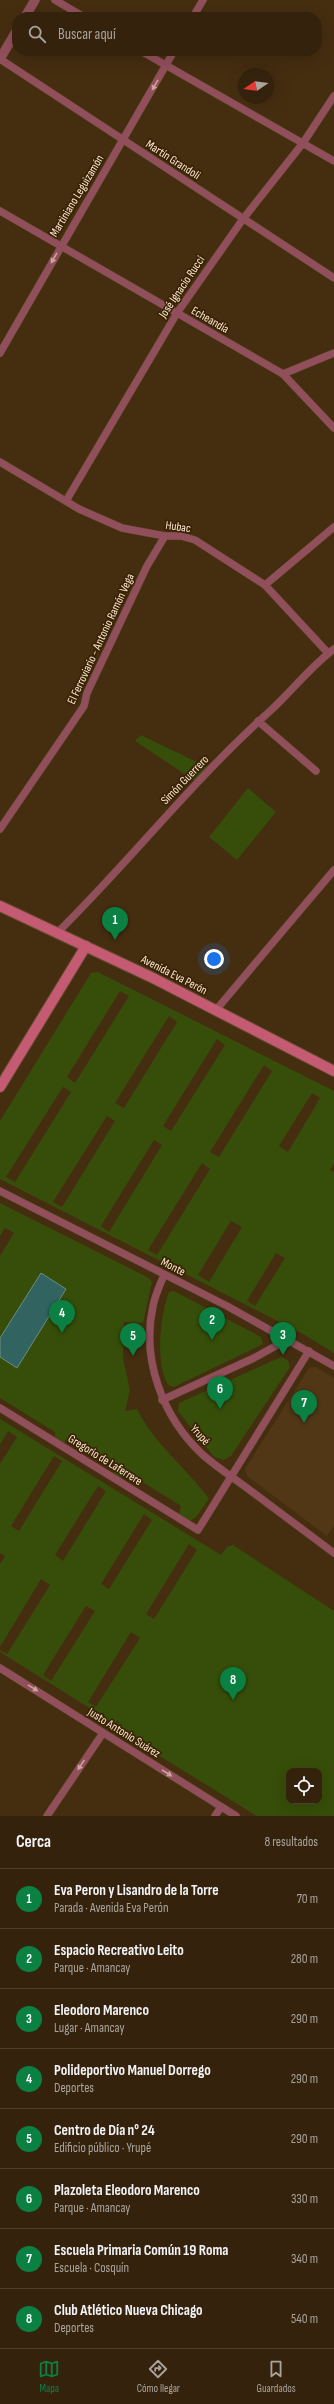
<!DOCTYPE html>
<html lang="es">
<meta charset="utf-8">
<style>
:root{--surface:#34220c;--page:#3f2f1a;--text:#f1f3f6;--muted:#a9a49d;--line:#4e3f2d;--accent:#0b8043}
body{margin:0;font-family:"Sofia Sans Condensed",sans-serif;background:var(--page);color:var(--text)}
.controls{position:absolute;right:12px;bottom:12px;display:grid;overflow:hidden;border-radius:8px;box-shadow:0 4px 16px #0002}
.controls button{width:36px;height:36px;display:grid;place-items:center;padding:0;border:0;border-bottom:1px solid var(--line);background:var(--surface);color:var(--text);font:20px sans-serif}
.compass{position:absolute;left:238px;top:68px;width:36px;height:36px;border-radius:50%;background:var(--surface);box-shadow:0 4px 16px #0002;rotate:257deg}
.you{position:absolute;left:214px;top:959px;width:14px;height:14px;margin:-10px;border:3px solid #fff;border-radius:50%;background:#1a73e8;box-shadow:0 0 0 6px #1a73e833}
.badge{display:grid;place-items:center;width:26px;height:26px;border-radius:50%;background:var(--accent);color:#fff;font-size:13px;font-weight:700}
.pin{position:absolute;translate:-50% -33px;filter:drop-shadow(0 1px 2px #0008)}
.pin::after{content:'';position:absolute;top:21px;width:14px;height:12px;background:inherit;clip-path:polygon(0 0,100% 0,50% 100%)}
.list{margin:0;padding:0;list-style:none}
h2{display:flex;justify-content:space-between;align-items:center;height:52px;margin:0;padding:0 16px;font-size:17px}
h2 small{font-size:13px;font-weight:400;color:var(--muted)}
.list li{display:grid;grid-template-columns:26px 1fr auto;gap:12px;align-items:center;box-sizing:border-box;height:60px;padding:0 16px;border-top:1px solid var(--line)}
.list b{display:block;font-size:15px;white-space:nowrap}
.list p{margin:0;font-size:13px;white-space:nowrap;color:var(--muted)}
.list em{font-size:13px;font-style:normal;color:var(--muted)}
.icon{flex:none;width:22px;height:22px;fill:none;stroke:currentColor;stroke-width:2;stroke-linecap:round;stroke-linejoin:round}
.map{position:relative;flex:none;width:334px;height:1816px;overflow:hidden}
.search{position:absolute;background:var(--surface);box-shadow:0 4px 16px #0002;left:12px;right:12px;top:12px;height:44px;display:flex;align-items:center;gap:10px;box-sizing:border-box;padding:0 14px;border-radius:16px;color:var(--muted);font-size:15px}
.sheet{height:532px;background:var(--surface)}
nav{display:flex;justify-content:space-around;align-items:center;box-sizing:border-box;height:56px;border-top:1px solid var(--line);background:var(--surface);font-size:11px;color:var(--muted)}
nav a{display:grid;justify-items:center;gap:2px}
nav .on{color:var(--accent)}
.map>svg:first-child{display:block}
</style>
<div class="map">
<svg width="334" height="1816" viewBox="0 0 334 1816">
<rect width="100%" height="100%" fill="#452d10"/>
<path fill="#513716" d="M316,1367L334,1378V1525L327,1536L247,1476L245,1469L309,1368Z"/>
<g fill="#364e09" fill-rule="evenodd">
<path d="M141,735L211,769L198,783L135,741Z"/>
<path d="M248,788L276,812L237,860L209,837Z"/>
<path d="M98,972L334,1091V1164L330,1170L334,1172V1353L303,1334L0,1179V1121L91,973ZM120,991L129,996L75,1083L67,1077ZM169,1016L177,1022L124,1108L115,1103ZM217,1039L225,1045L171,1131L163,1126ZM264,1065L272,1071L219,1157L210,1152ZM63,1087L71,1092L15,1182L6,1177ZM312,1093L320,1098L288,1152L279,1146ZM107,1116L115,1121L62,1207L53,1202ZM154,1140L162,1145L109,1232L101,1226ZM202,1163L210,1169L157,1255L148,1250ZM231,1221L242,1227L209,1282L198,1275ZM276,1253L285,1258L255,1306L247,1301Z"/>
<path d="M0,1203L149,1278L152,1282L143,1323L124,1322L123,1358L130,1390L125,1411L137,1409C154,1444 186,1467 209,1499L196,1517L190,1521L179,1514L181,1506L125,1471L121,1478L113,1473L117,1466L69,1436L64,1443L55,1437V1432L0,1398V1256L14,1233L5,1228L0,1236Z"/>
<path d="M174,1291L261,1337L263,1344L174,1387L168,1385C155,1363 160,1315 169,1292Z"/>
<path d="M281,1357L288,1360L290,1367L231,1456L224,1460L214,1457L178,1411L179,1403Z"/>
<path d="M0,1419L221,1555L227,1547L233,1545L334,1611V1816H257L119,1731L118,1720L115,1724L0,1652V1650L7,1654L50,1585L41,1579L0,1647V1564L5,1556L0,1553V1464L17,1437L8,1431L0,1445ZM54,1456L62,1461L19,1531L11,1526ZM98,1486L106,1491L63,1561L55,1555ZM144,1514L152,1520L109,1589L101,1584ZM189,1544L197,1550L154,1619L146,1614ZM86,1606L95,1611L51,1681L43,1675ZM131,1632L140,1638L96,1707L88,1702ZM289,1771H319V1801H289Z"/>
</g>
<path fill="#316460" stroke="#6e8b82" d="M41,1273L66,1289L17,1368L0,1357V1338Z"/>
<g fill="none" stroke-linecap="round" stroke-linejoin="round">
<g stroke="#624b2f" stroke-width="8">
<g id="minor">
<path d="M55,0L84,17"/>
<path d="M193,17L203,0"/>
<path d="M141,51L334,161"/>
<path d="M0,59L334,278"/>
<path d="M0,211L283,374L334,428"/>
<path d="M0,353L174,51"/>
<path d="M283,374L334,353"/>
<path d="M0,462L79,509L122,528L165,536H181L195,540L265,585L328,653"/>
<path d="M66,501L177,313L243,219L303,143L334,96"/>
<path d="M265,585L334,527"/>
<path d="M258,721L316,771"/>
<path d="M0,829L84,706L87,693L147,566L165,536"/>
<path d="M58,932C130,861 193,780 269,712C291,692 310,667 334,649"/>
<path d="M216,1010L334,870"/>
<path d="M0,1191L227,1306L334,1366"/>
<path d="M164,1275C160,1285 155,1295 153,1306C141,1360 163,1418 203,1455C218,1468 235,1479 251,1491C279,1512 306,1532 334,1553"/>
<path d="M162,1400L254,1358L288,1339"/>
<path d="M0,1408L198,1530L309,1351"/>
<path d="M0,1668L236,1816"/>
<path d="M47,1816L103,1733"/>
<path d="M215,1816L221,1807"/>
</g>
</g>
<g stroke="#624b2f" stroke-width="10">
<g id="tertiary">
<path d="M25,17L35,0"/>
<path d="M0,59L17,30"/>
</g>
</g>
<g stroke="#624b2f" stroke-width="12">
<g id="secondary">
<path d="M0,906L153,978L334,1071"/>
<path d="M0,1087L86,946"/>
</g>
</g>
<use href="#minor" stroke="#914f5c" stroke-width="7"/>
<use href="#tertiary" stroke="#914f5c" stroke-width="9"/>
<use href="#secondary" stroke="#c45b72" stroke-width="10"/>
</g>
<defs><path id="oneway-solid" d="M-6-.8H1V-3.2L6.5 0L1 3.2V.8H-6Z"/></defs>
<g fill="#cca39c">
<use href="#oneway-solid" transform="translate(155 85) rotate(120)"/>
<use href="#oneway-solid" transform="translate(54 258) rotate(120)"/>
<use href="#oneway-solid" transform="translate(33 1688) rotate(32)"/>
<use href="#oneway-solid" transform="translate(81 1765) rotate(124)"/>
<use href="#oneway-solid" transform="translate(167 1773) rotate(32)"/>
</g>
<g text-anchor="middle" dominant-baseline="central" stroke-width="3.5" stroke-linejoin="round" paint-order="stroke">
<g font-size="12" fill="#fce7d1" stroke="#3a2305">
<text transform="translate(173 160) rotate(33)">Martín Grandoli</text>
<text transform="translate(77 196) rotate(-59)">Martiniano Leguizamón</text>
<text transform="translate(182 287) rotate(-56)">José Ignacio Rucci</text>
<text transform="translate(210 320) rotate(30)">Echeandía</text>
<text transform="translate(178 527) rotate(8)">Hubac</text>
<text transform="translate(101 639) rotate(-65)">El Ferroviario - Antonio Ramón Vega</text>
<text transform="translate(185 780) rotate(-46)">Simón Guerrero</text>
<text transform="translate(174 975) rotate(27)">Avenida Eva Perón</text>
<text transform="translate(173 1267) rotate(27)">Monte</text>
<text transform="translate(200 1435) rotate(48)">Yrupé</text>
<text transform="translate(105 1460) rotate(32)">Gregorio de Laferrere</text>
<text transform="translate(124 1733) rotate(32)">Justo Antonio Suárez</text>
</g>
</g>
</svg>
<div class="controls">
<button><svg class="icon" aria-label="locate" viewBox="0 0 24 24"><circle cx="12" cy="12" r="6"/><path d="M12 2v4M12 18v4M2 12h4M18 12h4"/></svg></button>
</div>
<svg class="compass" viewBox="-18 -18 36 36"><path d="M0-13l5 13h-10z" fill="#e53935"/><path d="M0 13l5-13h-10z" fill="#a9a49d"/></svg>
<div class="you"></div>
<div class="pin badge" style="left:115px;top:940px">1</div>
<div class="pin badge" style="left:212px;top:1340px">2</div>
<div class="pin badge" style="left:283px;top:1355px">3</div>
<div class="pin badge" style="left:62px;top:1333px">4</div>
<div class="pin badge" style="left:133px;top:1356px">5</div>
<div class="pin badge" style="left:220px;top:1409px">6</div>
<div class="pin badge" style="left:304px;top:1423px">7</div>
<div class="pin badge" style="left:233px;top:1700px">8</div>
<div class="search"><svg class="icon" aria-label="search" viewBox="0 0 24 24"><circle cx="10" cy="10" r="6"/><path d="M15 15l6 6"/></svg>Buscar aquí</div>
</div>
<section class="sheet">
<h2>Cerca<small>8 resultados</small></h2>
<ul class="list">
<li><span class="badge">1</span><div><b>Eva Peron y Lisandro de la Torre</b><p>Parada · Avenida Eva Perón</p></div><em>70 m</em></li>
<li><span class="badge">2</span><div><b>Espacio Recreativo Leito</b><p>Parque · Amancay</p></div><em>280 m</em></li>
<li><span class="badge">3</span><div><b>Eleodoro Marenco</b><p>Lugar · Amancay</p></div><em>290 m</em></li>
<li><span class="badge">4</span><div><b>Polideportivo Manuel Dorrego</b><p>Deportes</p></div><em>290 m</em></li>
<li><span class="badge">5</span><div><b>Centro de Día n° 24</b><p>Edificio público · Yrupé</p></div><em>290 m</em></li>
<li><span class="badge">6</span><div><b>Plazoleta Eleodoro Marenco</b><p>Parque · Amancay</p></div><em>330 m</em></li>
<li><span class="badge">7</span><div><b>Escuela Primaria Común 19 Roma</b><p>Escuela · Cosquín</p></div><em>340 m</em></li>
<li><span class="badge">8</span><div><b>Club Atlético Nueva Chicago</b><p>Deportes</p></div><em>540 m</em></li>
</ul>
</section>
<nav>
<a class="on"><svg class="icon" aria-label="map" viewBox="0 0 24 24"><path d="M3 6l6-2 6 2 6-2v14l-6 2-6-2-6 2zM9 4v14M15 6v14"/></svg>Mapa</a>
<a><svg class="icon" aria-label="directions" viewBox="0 0 24 24"><path d="M12 3l9 9-9 9-9-9zM9 14v-3h6M13 9l2 2-2 2"/></svg>Cómo llegar</a>
<a><svg class="icon" aria-label="saved" viewBox="0 0 24 24"><path d="M7 4h10v16l-5-4-5 4z"/></svg>Guardados</a>
</nav>
